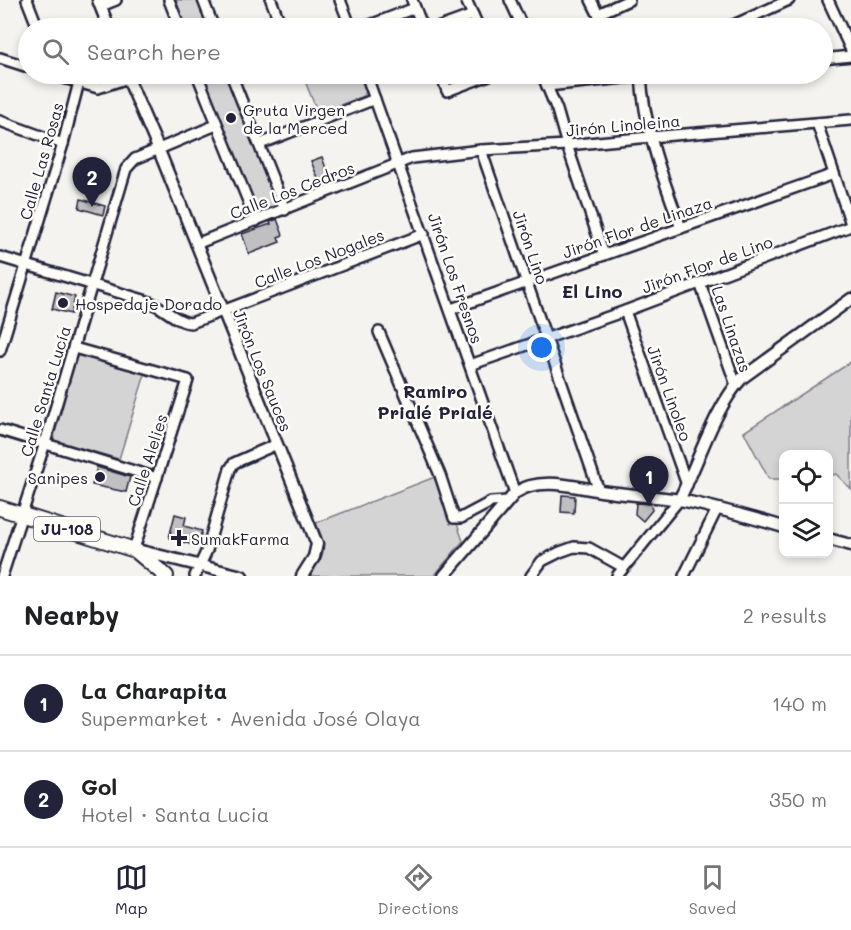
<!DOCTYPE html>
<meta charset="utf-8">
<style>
:root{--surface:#fff;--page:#f2f2f2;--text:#202124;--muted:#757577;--line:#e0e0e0;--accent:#22223b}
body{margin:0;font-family:Mali,sans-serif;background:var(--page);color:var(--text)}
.controls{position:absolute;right:18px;bottom:18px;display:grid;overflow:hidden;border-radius:12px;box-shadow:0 3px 9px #0003}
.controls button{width:54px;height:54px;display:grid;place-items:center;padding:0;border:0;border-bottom:2px solid var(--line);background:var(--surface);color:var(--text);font:30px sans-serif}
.you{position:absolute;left:542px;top:348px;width:21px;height:21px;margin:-15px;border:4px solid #fff;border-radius:50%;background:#1a73e8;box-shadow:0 0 0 9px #1a73e833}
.badge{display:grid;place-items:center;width:39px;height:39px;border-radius:50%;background:var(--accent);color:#fff;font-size:20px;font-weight:700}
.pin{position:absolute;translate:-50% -50px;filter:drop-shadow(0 2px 3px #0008)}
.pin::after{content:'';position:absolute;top:32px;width:21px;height:18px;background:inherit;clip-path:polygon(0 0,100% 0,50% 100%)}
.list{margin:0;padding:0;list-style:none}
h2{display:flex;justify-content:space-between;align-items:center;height:78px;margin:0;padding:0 24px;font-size:26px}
h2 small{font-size:20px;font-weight:400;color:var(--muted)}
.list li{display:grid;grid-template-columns:39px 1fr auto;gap:18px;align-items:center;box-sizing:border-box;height:96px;padding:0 24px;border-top:2px solid var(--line)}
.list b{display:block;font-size:22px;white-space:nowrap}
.list p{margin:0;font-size:20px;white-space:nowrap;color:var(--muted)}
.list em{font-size:20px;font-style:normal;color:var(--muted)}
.icon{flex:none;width:33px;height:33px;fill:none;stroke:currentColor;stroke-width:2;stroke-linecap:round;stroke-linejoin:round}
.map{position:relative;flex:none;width:851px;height:576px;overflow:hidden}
.search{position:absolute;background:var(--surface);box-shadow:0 3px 9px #0003;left:18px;right:18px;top:18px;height:66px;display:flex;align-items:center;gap:15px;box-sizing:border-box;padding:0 21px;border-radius:33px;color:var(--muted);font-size:22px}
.sheet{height:270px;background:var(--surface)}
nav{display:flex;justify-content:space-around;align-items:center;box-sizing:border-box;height:84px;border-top:2px solid var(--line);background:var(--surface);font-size:16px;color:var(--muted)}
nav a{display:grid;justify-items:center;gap:3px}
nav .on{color:var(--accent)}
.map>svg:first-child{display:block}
</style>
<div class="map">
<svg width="851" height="576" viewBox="0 0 851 576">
<rect width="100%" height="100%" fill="#f4f3ef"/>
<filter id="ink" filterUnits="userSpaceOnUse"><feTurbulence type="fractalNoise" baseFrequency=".0167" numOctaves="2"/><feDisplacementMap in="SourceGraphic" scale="12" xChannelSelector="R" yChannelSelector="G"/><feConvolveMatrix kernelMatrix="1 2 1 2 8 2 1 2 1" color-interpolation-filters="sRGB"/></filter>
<g filter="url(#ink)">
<g fill="#d5d4d5" stroke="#7c7b88" stroke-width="1.5">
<path d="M172,0H199L210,28H183Z"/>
<path d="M200,74H227L277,199V208L263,214L254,209Z"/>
<path d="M302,74H359L366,91L364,96L318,113Z"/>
<path d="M77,354L145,374L119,459L53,440Z"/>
<path d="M851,362V489L836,474L829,476L828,454H784L783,479H769L744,432Z"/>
<path d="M440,475L463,541L434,576H309C327,551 327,551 316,523Z"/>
</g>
<g fill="#c0bfc2" stroke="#22223b" stroke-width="1.5">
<path d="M322,157L329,177L319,181L311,161Z"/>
<path d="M81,199L105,206L103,215L79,208Z"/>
<path d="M277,219L283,235L278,237L280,242L249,254L242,234L271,224L270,222Z"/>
<path d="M56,292L75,297L71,314L52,309Z"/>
<path d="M97,467L130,477L126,492L92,485Z"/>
<path d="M562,495L575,496L574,513L561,512Z"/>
<path d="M636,503L650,504L651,506L652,510L643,521L635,514Z"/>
<path d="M175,514L186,517L184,526L202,531L197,546L169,538Z"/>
</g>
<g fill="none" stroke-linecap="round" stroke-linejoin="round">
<g stroke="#22223b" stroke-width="14">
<g id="minor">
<path d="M27,0L38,28"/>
<path d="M169,0L180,28"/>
<path d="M203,0L214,28"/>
<path d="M271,0L282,28"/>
<path d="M340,0L351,28"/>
<path d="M412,0L423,28"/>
<path d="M466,0L479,28"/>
<path d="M510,0L523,28"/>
<path d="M591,0L605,28"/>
<path d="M828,0L851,50"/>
<path d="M101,6L116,0"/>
<path d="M598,14L629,0"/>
<path d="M362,28L415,8"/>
<path d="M437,28L473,15"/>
<path d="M727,28L789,0"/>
<path d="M0,58L28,67"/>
<path d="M822,59L851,56"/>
<path d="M50,74L98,88L128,78"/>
<path d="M197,74L256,221"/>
<path d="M231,74L285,210"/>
<path d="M366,74L515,493"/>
<path d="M441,74L447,91L492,74"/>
<path d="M542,74L557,110L567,145L604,255"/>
<path d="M643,74L641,75C644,129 663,178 681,228"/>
<path d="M233,78L246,74"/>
<path d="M547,86L663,74"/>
<path d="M0,121L63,144"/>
<path d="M817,123L851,224"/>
<path d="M260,144L375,99"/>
<path d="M481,150L599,491"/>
<path d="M196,244L412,158L481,150L567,145L650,137L851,120"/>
<path d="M0,257L147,301C163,306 177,323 191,323L424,234"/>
<path d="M700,283L736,385"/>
<path d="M451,309L834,174"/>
<path d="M625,311L687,485"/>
<path d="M379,332L440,475L454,518H461L491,502L508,501"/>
<path d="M74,348L188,380L134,549"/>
<path d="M0,351L63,144L79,82"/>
<path d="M470,365L625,311L851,226"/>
<path d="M0,430L157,478"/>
<path d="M2,576L45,443L126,169L135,159L216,125"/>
<path d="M195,576L207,550L230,469L234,463L277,444"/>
<path d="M531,576L542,561L560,552L574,547L589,548L623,567"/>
<path d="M617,576L679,500"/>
<path d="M684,576L717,509"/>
</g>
</g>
<g stroke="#22223b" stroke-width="15">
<g id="tertiary">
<path d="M98,0L109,28"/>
<path d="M126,74L158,148L317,544L314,557L302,576"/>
<path d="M679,500C699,462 713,410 742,378L851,299"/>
<path d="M828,539L851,545"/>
<path d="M137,550L242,576"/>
<path d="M444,576L515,493C539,476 575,487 601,491C627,495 654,496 680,500C715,507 749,517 784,527"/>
</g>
</g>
<g stroke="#22223b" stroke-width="18">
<path id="primary" d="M0,508L135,550L166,576"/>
</g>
<use href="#minor" stroke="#fdfcf7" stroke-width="9"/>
<use href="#tertiary" stroke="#fdfcf7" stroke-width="10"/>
<use href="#primary" stroke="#fdfcf7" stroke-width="14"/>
</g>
</g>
<g fill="#22223b" stroke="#fdfcf7" stroke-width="2">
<circle cx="231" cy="118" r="6"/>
<circle cx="63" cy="303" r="6"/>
<circle cx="100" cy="477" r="6"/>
<path d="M176 529h6v6h6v6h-6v6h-6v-6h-6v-6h6z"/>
</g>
<g text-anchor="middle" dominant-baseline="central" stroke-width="5" stroke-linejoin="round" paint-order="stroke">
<rect fill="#fdfcf7" stroke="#646373" stroke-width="1.5" x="34" y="517" width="66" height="24" rx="4.5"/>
<g font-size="15" font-weight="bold" fill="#22223b">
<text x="67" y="529">JU-108</text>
</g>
<g font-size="16" fill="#22223b" stroke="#fdfcf7" text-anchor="start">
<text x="243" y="109">Gruta Virgen<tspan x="243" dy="18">de la Merced</tspan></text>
<text x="75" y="303">Hospedaje Dorado</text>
<text x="88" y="477" text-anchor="end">Sanipes</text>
<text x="191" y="538">SumakFarma</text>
</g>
<g font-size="16" fill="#22223b" stroke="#fdfcf7">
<text transform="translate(623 125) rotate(-5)">Jirón Linoleina</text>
<text transform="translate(41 161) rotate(-74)">Calle Las Rosas</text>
<text transform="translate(292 190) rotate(-21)">Calle Los Cedros</text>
<text transform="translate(637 227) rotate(-19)">Jirón Flor de Linaza</text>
<text transform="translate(531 247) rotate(71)">Jirón Lino</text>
<text transform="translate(319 258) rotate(-21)">Calle Los Nogales</text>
<text transform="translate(707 264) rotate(-20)">Jirón Flor de Lino</text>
<text transform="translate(456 278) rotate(71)">Jirón Los Fresnos</text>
<text transform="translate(732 329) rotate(71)">Las Linazas</text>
<text transform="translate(263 370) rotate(68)">Jirón Los Sauces</text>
<text transform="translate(45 391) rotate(-73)">Calle Santa Lucía</text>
<text transform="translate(670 393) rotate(70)">Jirón Linoleo</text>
<text transform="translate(147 460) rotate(-72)">Calle Alelies</text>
</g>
<g font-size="18" font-weight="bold" fill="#22223b" stroke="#fdfcf7">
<text x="592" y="291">El Lino</text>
<text x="435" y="391">Ramiro<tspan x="435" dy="21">Prialé Prialé</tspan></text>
</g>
</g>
</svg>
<div class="controls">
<button><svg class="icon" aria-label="locate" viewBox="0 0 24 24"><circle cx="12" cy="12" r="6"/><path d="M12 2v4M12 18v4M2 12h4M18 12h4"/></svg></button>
<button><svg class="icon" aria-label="layers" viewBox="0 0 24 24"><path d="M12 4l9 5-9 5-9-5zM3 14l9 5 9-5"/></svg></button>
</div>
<div class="you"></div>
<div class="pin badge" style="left:649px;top:506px">1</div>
<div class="pin badge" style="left:92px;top:207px">2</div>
<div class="search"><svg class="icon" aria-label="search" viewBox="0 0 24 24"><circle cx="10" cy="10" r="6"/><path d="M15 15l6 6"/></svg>Search here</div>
</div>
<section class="sheet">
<h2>Nearby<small>2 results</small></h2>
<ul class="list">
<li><span class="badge">1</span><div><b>La Charapita</b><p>Supermarket · Avenida José Olaya</p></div><em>140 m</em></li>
<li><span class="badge">2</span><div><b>Gol</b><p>Hotel · Santa Lucia</p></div><em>350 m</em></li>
</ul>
</section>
<nav>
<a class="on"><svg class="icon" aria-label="map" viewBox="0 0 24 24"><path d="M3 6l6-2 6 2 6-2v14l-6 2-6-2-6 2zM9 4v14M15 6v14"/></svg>Map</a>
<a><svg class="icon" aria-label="directions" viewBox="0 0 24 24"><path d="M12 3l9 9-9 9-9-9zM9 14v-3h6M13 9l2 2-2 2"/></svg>Directions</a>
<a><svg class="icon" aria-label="saved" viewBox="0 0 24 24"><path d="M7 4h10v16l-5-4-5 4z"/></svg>Saved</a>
</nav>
